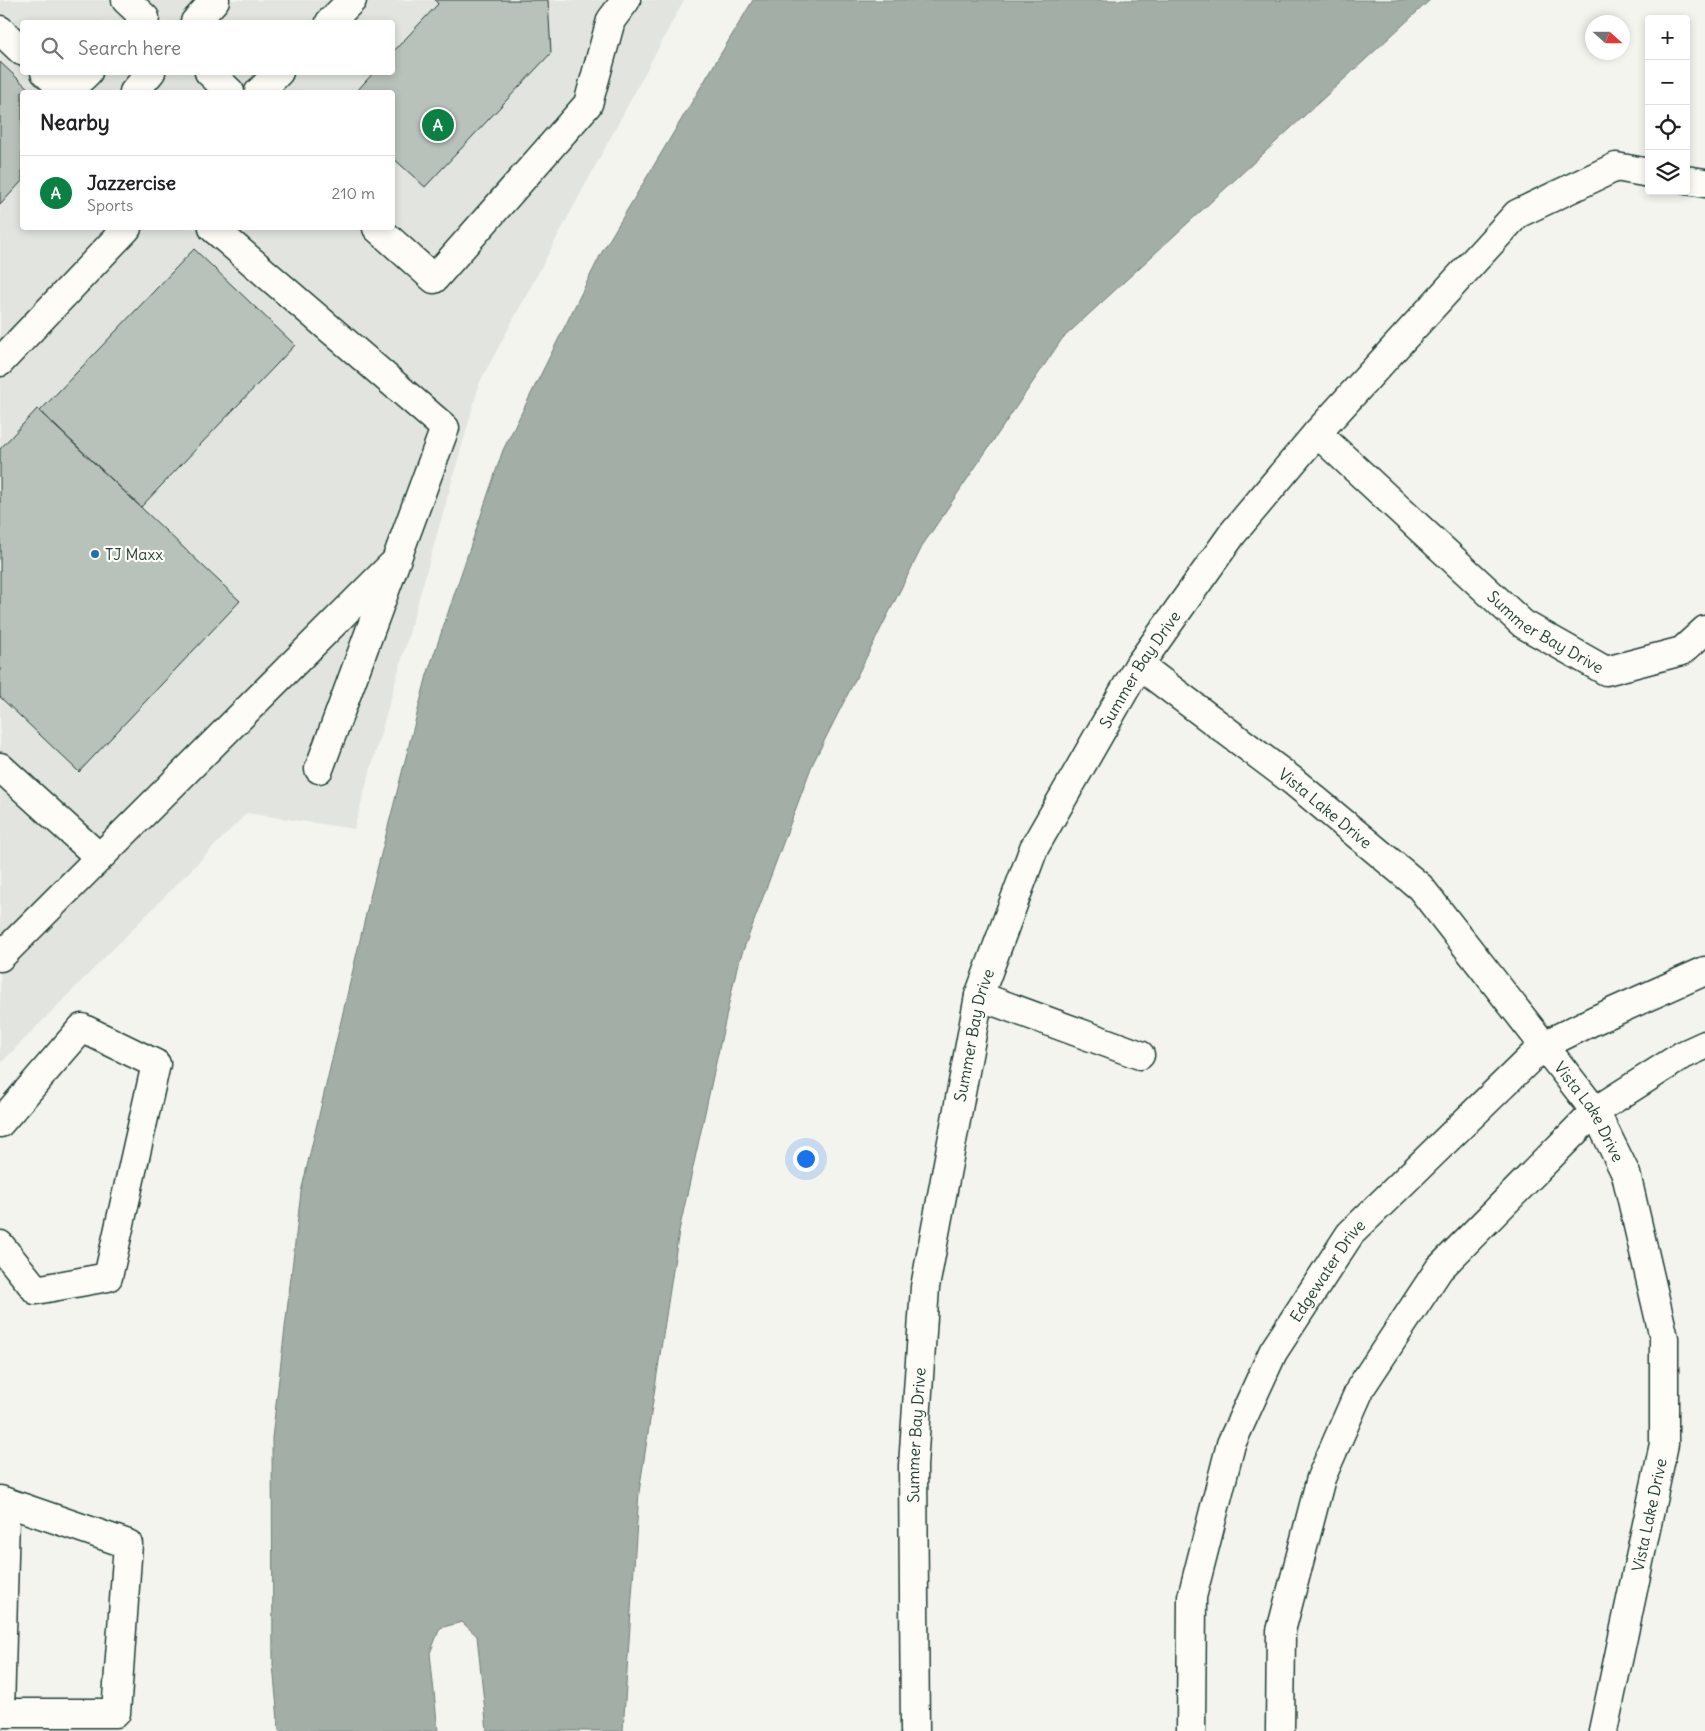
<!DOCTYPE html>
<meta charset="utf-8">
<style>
:root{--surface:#fff;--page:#f6f6f6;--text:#202124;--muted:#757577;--line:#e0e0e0;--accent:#0b8043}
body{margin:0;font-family:Delius,sans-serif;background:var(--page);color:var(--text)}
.controls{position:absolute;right:15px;top:15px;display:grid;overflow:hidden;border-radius:5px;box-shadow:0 2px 8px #0003}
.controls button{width:45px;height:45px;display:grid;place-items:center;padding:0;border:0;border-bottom:1px solid var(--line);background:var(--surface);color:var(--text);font:25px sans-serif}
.compass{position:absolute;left:1585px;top:15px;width:45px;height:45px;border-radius:50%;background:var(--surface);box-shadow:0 2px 8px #0003;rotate:111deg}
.you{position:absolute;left:805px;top:1158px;width:18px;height:18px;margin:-12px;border:4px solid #fff;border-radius:50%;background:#1a73e8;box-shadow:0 0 0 8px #1a73e833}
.badge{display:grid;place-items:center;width:32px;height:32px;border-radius:50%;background:var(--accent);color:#fff;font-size:16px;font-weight:700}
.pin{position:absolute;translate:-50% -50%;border:2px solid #fff;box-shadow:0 1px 5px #0006}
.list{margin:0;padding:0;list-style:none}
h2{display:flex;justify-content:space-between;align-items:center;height:65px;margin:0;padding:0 20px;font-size:21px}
h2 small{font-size:16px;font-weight:400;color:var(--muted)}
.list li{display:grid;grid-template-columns:32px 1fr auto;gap:15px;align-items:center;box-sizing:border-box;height:75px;padding:0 20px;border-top:1px solid var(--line)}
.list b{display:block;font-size:19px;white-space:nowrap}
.list p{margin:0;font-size:16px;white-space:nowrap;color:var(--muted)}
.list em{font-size:16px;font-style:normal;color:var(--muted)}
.icon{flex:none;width:28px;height:28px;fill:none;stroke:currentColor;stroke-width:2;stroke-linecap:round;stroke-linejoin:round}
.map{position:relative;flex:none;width:1705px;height:1731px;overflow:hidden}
.search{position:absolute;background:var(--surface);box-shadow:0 2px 8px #0003;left:20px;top:20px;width:375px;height:55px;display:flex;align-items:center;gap:12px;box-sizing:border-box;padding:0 18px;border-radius:5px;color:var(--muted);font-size:19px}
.panel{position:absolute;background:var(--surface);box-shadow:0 2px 8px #0003;left:20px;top:90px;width:375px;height:140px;border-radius:5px}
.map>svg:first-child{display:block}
</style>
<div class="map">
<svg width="1705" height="1731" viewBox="0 0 1705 1731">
<rect width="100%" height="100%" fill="#f4f4ef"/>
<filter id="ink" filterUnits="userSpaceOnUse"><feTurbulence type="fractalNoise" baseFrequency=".02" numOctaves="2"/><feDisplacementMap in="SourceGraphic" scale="10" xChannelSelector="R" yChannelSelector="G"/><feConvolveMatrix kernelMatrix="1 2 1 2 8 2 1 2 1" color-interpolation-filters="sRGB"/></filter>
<g filter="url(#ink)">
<path fill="#e2e5df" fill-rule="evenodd" d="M0,0H684L480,382L354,829L247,813L0,1064ZM22,22H392V72H22ZM22,92H392V228H22Z"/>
<path fill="#a3aea7" stroke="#6e8179" d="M753,0H1430L1062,339L924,543L812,765L737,967L679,1231L639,1492L623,1731H487L477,1636L462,1622L440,1628L430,1653L438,1731H279L273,1665L272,1438L301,1192L370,897L427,675L503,450L602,252Z"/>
<g fill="#b9c1bb" stroke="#1f3d34">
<path d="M435,0H548L551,53L425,187L392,157V92H356L374,72H392V53L438,4Z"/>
<path d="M0,62L32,92H22V181L0,205Z"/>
<path d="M194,249L295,345L141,507L40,411Z"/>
<path d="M37,409L240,601L79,772L0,697V449Z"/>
</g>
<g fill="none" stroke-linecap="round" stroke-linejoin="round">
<g stroke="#1f3d34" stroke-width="31">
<g id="minor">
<path d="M126,0L145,18L140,22"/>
<path d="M195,22L215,0"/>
<path d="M330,22L352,0"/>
<path d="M0,30L22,51"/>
<path d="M45,72L66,92"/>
<path d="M209,72L230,92"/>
<path d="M67,92L88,72"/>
<path d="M134,92L151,72"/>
<path d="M259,92L279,72"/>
<path d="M1686,180L1705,183"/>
<path d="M213,228L445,428L319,769"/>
<path d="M377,228L434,279L588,104L611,20L626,0"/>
<path d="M0,362L127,228"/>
<path id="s1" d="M1317,433L1523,624L1606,671L1682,651L1705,630"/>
<path id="s2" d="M1139,665L1293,781L1420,887L1595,1111L1626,1174L1664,1338V1444L1603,1731"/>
<path d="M0,767L99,857"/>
<path d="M0,957L391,566"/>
<path d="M979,996L1140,1055"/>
<path d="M0,1123L82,1028L156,1064L108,1277L36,1290L0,1245"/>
<path d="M0,1500L128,1544L116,1713H0"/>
<path d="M0,1713L5,1516L13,1505"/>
<path id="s3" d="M915,1731L913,1466L925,1287L979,996L1034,848L1139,665L1233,533L1317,433L1517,214L1616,167L1649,173"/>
<path id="s4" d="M1191,1731L1192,1597L1231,1444L1273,1352L1350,1234L1544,1045L1595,1020L1705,971"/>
<path d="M1280,1731L1281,1631L1321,1478L1361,1387L1439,1269L1595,1111L1683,1055L1705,1045"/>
</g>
</g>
<use href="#minor" stroke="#fdfcf7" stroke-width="28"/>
</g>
</g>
<circle fill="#1f6fb2" stroke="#fdfcf7" stroke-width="2" cx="95" cy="554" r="5"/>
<g text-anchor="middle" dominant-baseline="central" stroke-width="4.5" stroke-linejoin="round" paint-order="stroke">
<g font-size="16" fill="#1f3d34" stroke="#fdfcf7" text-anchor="start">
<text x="105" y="554">TJ Maxx</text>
</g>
<g font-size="16" fill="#1f3d34" stroke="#fdfcf7">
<text stroke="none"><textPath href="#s1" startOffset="304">Summer Bay Drive</textPath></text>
<text stroke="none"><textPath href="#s3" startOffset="1106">Summer Bay Drive</textPath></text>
<text stroke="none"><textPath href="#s2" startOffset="235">Vista Lake Drive</textPath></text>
<text stroke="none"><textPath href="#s3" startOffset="701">Summer Bay Drive</textPath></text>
<text stroke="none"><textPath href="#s2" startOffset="640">Vista Lake Drive</textPath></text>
<text stroke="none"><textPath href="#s4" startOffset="491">Edgewater Drive</textPath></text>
<text stroke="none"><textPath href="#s3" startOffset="296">Summer Bay Drive</textPath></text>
<text transform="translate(1649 1515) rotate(-78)">Vista Lake Drive</text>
</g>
</g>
</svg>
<div class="controls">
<button>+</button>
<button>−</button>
<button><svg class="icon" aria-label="locate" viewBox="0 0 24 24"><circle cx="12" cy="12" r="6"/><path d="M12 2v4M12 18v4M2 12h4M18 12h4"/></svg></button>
<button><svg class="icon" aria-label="layers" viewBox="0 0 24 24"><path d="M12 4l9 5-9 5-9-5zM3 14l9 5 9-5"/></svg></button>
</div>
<svg class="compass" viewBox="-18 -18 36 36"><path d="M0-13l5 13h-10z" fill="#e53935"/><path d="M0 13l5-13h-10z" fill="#757577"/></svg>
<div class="you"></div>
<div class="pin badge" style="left:438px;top:125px">A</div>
<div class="search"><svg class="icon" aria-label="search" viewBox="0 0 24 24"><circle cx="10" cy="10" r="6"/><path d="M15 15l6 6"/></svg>Search here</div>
<section class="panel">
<h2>Nearby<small></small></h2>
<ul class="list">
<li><span class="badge">A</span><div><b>Jazzercise</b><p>Sports</p></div><em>210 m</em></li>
</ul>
</section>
</div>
